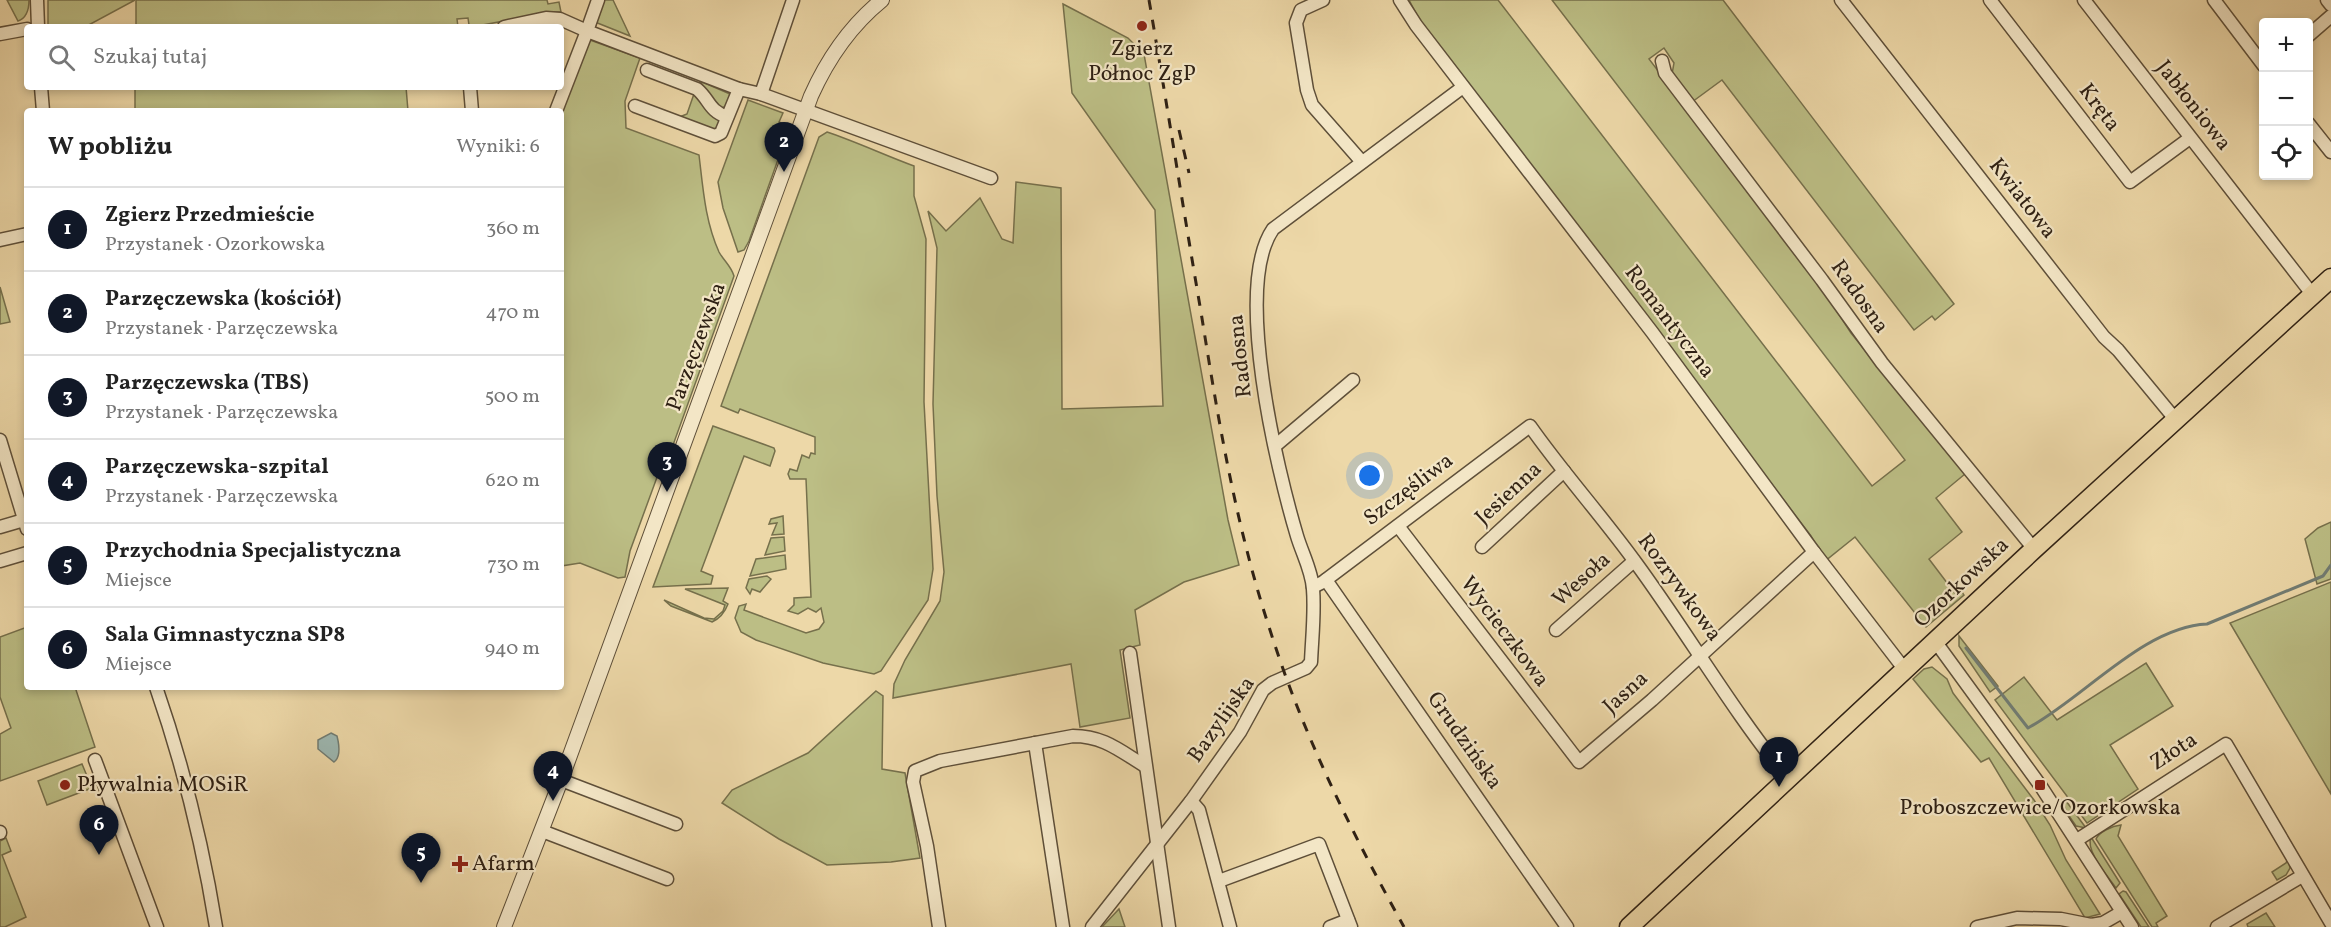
<!DOCTYPE html>
<html lang="pl">
<meta charset="utf-8">
<style>
:root{--surface:#fff;--page:#f6f6f6;--text:#222;--muted:#767676;--line:#e0e0e0;--accent:#111827}
body{margin:0;font-family:Vollkorn,serif;background:var(--page);color:var(--text)}
.controls{position:absolute;right:18px;top:18px;display:grid;overflow:hidden;border-radius:6px;box-shadow:0 3px 9px #0003}
.controls button{width:54px;height:54px;display:grid;place-items:center;padding:0;border:0;border-bottom:2px solid var(--line);background:var(--surface);color:var(--text);font:30px sans-serif}
.you{position:absolute;left:1370px;top:476px;width:21px;height:21px;margin:-15px;border:4px solid #fff;border-radius:50%;background:#1a73e8;box-shadow:0 0 0 9px #1a73e833}
.badge{display:grid;place-items:center;width:39px;height:39px;border-radius:50%;background:var(--accent);color:#fff;font-size:20px;font-weight:700}
.pin{position:absolute;translate:-50% -50px;filter:drop-shadow(0 2px 3px #0008)}
.pin::after{content:'';position:absolute;top:32px;width:21px;height:18px;background:inherit;clip-path:polygon(0 0,100% 0,50% 100%)}
.list{margin:0;padding:0;list-style:none}
h2{display:flex;justify-content:space-between;align-items:center;height:78px;margin:0;padding:0 24px;font-size:26px}
h2 small{font-size:20px;font-weight:400;color:var(--muted)}
.list li{display:grid;grid-template-columns:39px 1fr auto;gap:18px;align-items:center;box-sizing:border-box;height:84px;padding:0 24px;border-top:2px solid var(--line)}
.list b{display:block;font-size:22px;white-space:nowrap}
.list p{margin:0;font-size:20px;white-space:nowrap;color:var(--muted)}
.list em{font-size:20px;font-style:normal;color:var(--muted)}
.icon{flex:none;width:33px;height:33px;fill:none;stroke:currentColor;stroke-width:2;stroke-linecap:round;stroke-linejoin:round}
.map{position:relative;flex:none;width:2331px;height:927px;overflow:hidden}
.search{position:absolute;background:var(--surface);box-shadow:0 3px 9px #0003;left:24px;top:24px;width:540px;height:66px;display:flex;align-items:center;gap:15px;box-sizing:border-box;padding:0 21px;border-radius:6px;color:var(--muted);font-size:22px}
.panel{position:absolute;background:var(--surface);box-shadow:0 3px 9px #0003;left:24px;top:108px;width:540px;height:582px;border-radius:6px}
.map>svg:first-child{display:block}
</style>
<div class="map">
<svg width="2331" height="927" viewBox="0 0 2331 927">
<rect width="100%" height="100%" fill="#edd8a8"/>
<filter id="stains"><feTurbulence type="fractalNoise" baseFrequency=".00333" numOctaves="4"/><feColorMatrix values="0 0 0 0 .2 0 0 0 0 .09 0 0 0 0 .02 0 0 0 .5 -.17"/></filter>
<radialGradient id="worn" r=".72"><stop offset=".6" stop-color="#630" stop-opacity="0"/><stop offset="1" stop-color="#630" stop-opacity=".3"/></radialGradient>
<g fill="#bcbe85" stroke="#76704c" stroke-width="1.5">
<path d="M7,0H29C29,9 27,18 18,21Z"/>
<path d="M48,0H135L85,27H48Z"/>
<path d="M136,0H547L548,4L559,2L561,12H552L472,27L469,25L468,18L457,19L458,27H136Z"/>
<path d="M603,0H613L630,36L595,22Z"/>
<path d="M1409,0H1498L1872,486L1905,460L1552,0H1723L1954,304L1935,320L1932,316L1914,330L1722,80L1692,102L1672,74L1674,63L1664,48L1649,59L1818,282L1851,333L1965,474L1936,498L1962,532L1929,559L1957,596L1962,592L1964,595L1926,627L1855,537L1825,561L1811,536L1468,85L1419,19Z"/>
<path d="M1063,4L1128,38L1144,54L1228,520L1239,565L1184,582L1135,610L1140,645L1120,650L1130,718L1080,727L1071,664L893,698L894,684L905,660L940,601L944,572L937,496L933,404L937,248L928,211L946,231L980,198L1002,239L1013,243L1016,182L1061,188L1062,409L1163,406L1155,210L1072,93Z"/>
<path d="M590,40L640,58L625,101L626,128L699,155C703,188 705,221 719,252C724,261 731,266 734,276L668,459L660,469L630,551L625,577L618,578L580,563L561,566V113Z"/>
<path d="M700,81L730,94L728,105L722,108L715,106Z"/>
<path d="M135,87H406L408,111H135Z"/>
<path d="M695,91L722,121L719,127L713,130L683,118L682,116L687,114Z"/>
<path d="M748,100L783,113L779,122L790,126L749,241L744,250L738,252L723,208L718,182Z"/>
<path d="M827,132C857,142 884,155 914,166V196L926,239L924,402L933,569L928,600L881,671L874,674L823,663L756,640L741,632L735,618L739,606L746,604L744,610L806,633L819,629L824,622L821,608L816,612L808,608L798,614L788,611L794,605V598L811,597L806,479H790L788,474L790,469L797,471L802,455L809,458L811,453L815,454V437L740,409L738,413L721,406L819,137Z"/>
<path d="M0,287L10,322L0,324Z"/>
<path d="M713,426L774,448L775,451L770,466L744,456L701,571L713,576L711,584L653,587Z"/>
<path d="M783,516L784,534L772,535L777,523L769,524L771,519Z"/>
<path d="M2331,522V579L2317,584L2305,539L2318,528Z"/>
<path d="M784,537L785,551L765,555L771,538Z"/>
<path d="M785,555L786,569L750,576L756,559Z"/>
<path d="M767,576L771,579L760,592L752,589L750,594L746,588L749,579Z"/>
<path d="M2331,582V794L2230,623Z"/>
<path d="M728,588L723,601L728,604C725,612 721,618 712,622L671,606L664,600L704,618L714,619L723,611L725,605L685,589Z"/>
<path d="M27,627V687H75L95,747L0,781V734L11,728L0,697V637Z"/>
<path d="M1959,636L1998,686L1990,692L1959,646Z"/>
<path d="M2146,663L2173,706L2110,745L2138,789L2087,823L1995,700L2024,677L2057,720Z"/>
<path d="M1932,667L1947,679L1953,693L2034,800L2050,825L2066,860L2100,914L2085,918L1989,758L1981,762L1913,679L1924,669Z"/>
<path d="M876,691L883,696L882,769L905,773L920,858L891,862L827,865L779,839L722,803L732,790L808,753Z"/>
<path d="M82,764L92,788L47,805L38,781Z"/>
<path d="M2062,800L2066,801L2086,828L2076,826L2067,813Z"/>
<path d="M2121,825L2118,836L2167,916L2156,923L2158,927H2152L2096,839C2099,832 2112,826 2121,825Z"/>
<path d="M2091,837L2120,883L2116,888C2108,876 2085,851 2091,837Z"/>
<path d="M6,838L11,851L2,855L26,917L5,927H0V841Z"/>
<path d="M2288,858L2290,868L2286,875L2277,880L2272,872L2286,863Z"/>
<path d="M2123,891L2126,892L2149,927H2141L2119,894Z"/>
<path d="M1119,909L1125,927H1102Z"/>
<path d="M2266,913L2275,927H2248L2247,924Z"/>
</g>
<path fill="#9db8b2" stroke="#717c73" stroke-width="1.5" d="M331,733L337,736C339,744 341,757 334,762L318,749V740Z"/>
<g fill="none" stroke-linecap="round" stroke-linejoin="round">
<path stroke="#717c73" stroke-width="3" d="M1966,648L2028,728C2084,698 2143,627 2207,624L2323,576L2331,565"/>
<g stroke="#5e4f39" stroke-width="15">
<g id="minor">
<path d="M37,0L38,27"/>
<path d="M598,0L587,31L739,89L761,94L991,178"/>
<path d="M1323,0L1301,10L1296,23L1307,90L1312,105L1362,162"/>
<path d="M1400,0L1416,25L1652,332L1814,552L1905,670"/>
<path d="M1841,0L2104,337L2118,350L2175,419"/>
<path d="M1990,0L2130,182L2190,138"/>
<path d="M2084,0L2312,294"/>
<path d="M2214,0L2264,66"/>
<path d="M2327,0L2331,5"/>
<path d="M504,27L546,18L560,19L587,31L556,111"/>
<path d="M0,34L27,29"/>
<path d="M2308,36L2331,16"/>
<path d="M1662,61L1665,73L1822,280L1882,363L2034,549"/>
<path d="M647,70L697,89C710,100 708,110 727,117"/>
<path d="M41,87L43,111"/>
<path d="M470,87L472,111"/>
<path d="M761,94L793,0"/>
<path d="M635,106L715,136L721,133L739,89"/>
<path d="M2308,123L2331,152"/>
<path d="M0,240L27,234"/>
<path d="M0,440L27,529"/>
<path d="M1275,446L1353,380"/>
<path d="M1398,526L1579,762L1652,700L1814,552"/>
<path d="M0,527L24,520"/>
<path d="M1482,547L1564,471"/>
<path d="M0,561L27,553"/>
<path d="M1326,580L1567,927"/>
<path d="M1313,587L1323,582L1530,426C1563,473 1602,516 1636,563C1688,634 1732,710 1788,779"/>
<path d="M1556,630L1634,561"/>
<path d="M1935,641L2040,785L2132,927"/>
<path d="M1130,653L1169,927"/>
<path d="M156,687C183,765 203,846 216,927"/>
<path d="M1035,743L1063,927"/>
<path d="M95,760L157,927"/>
<path d="M561,780L676,824"/>
<path d="M1191,801L1199,810L1230,927"/>
<path d="M542,831L667,879"/>
<path d="M0,832V833"/>
<path d="M2077,840L2226,744L2331,923"/>
<path d="M1219,881L1319,844L1351,927"/>
<path d="M939,927L927,846L913,782L915,771L940,761L1073,736C1104,736 1120,751 1145,766"/>
<path d="M1092,927L1191,801L1240,732L1263,690L1272,683L1306,668L1311,662C1312,638 1315,612 1313,589C1312,571 1302,553 1297,536C1277,469 1233,287 1273,229L1463,87"/>
<path d="M1330,927L1348,920"/>
<path d="M1977,927L2017,918L2061,919L2091,925L2103,923L2122,912"/>
<path d="M2217,927L2302,876"/>
</g>
</g>
<g stroke="#5e4f39" stroke-width="16">
<path id="tertiary" d="M504,927L561,780L811,96C828,58 850,26 882,0"/>
</g>
<g stroke="#2f2114" stroke-width="21">
<path id="primary" d="M1629,927L2033,550L2331,278"/>
</g>
<use href="#minor" stroke="#f3e6c6" stroke-width="12"/>
<use href="#tertiary" stroke="#f3e6c6" stroke-width="14"/>
<use href="#primary" stroke="#edd8a8" stroke-width="18"/>
<g stroke="#2f2114" stroke-width="3" stroke-dasharray="10 10" stroke-linecap="butt">
<path d="M1149,0C1167,104 1183,208 1201,312C1218,419 1236,527 1270,630C1303,735 1351,831 1404,927"/>
<path d="M1179,130L1189,173"/>
</g>
</g>
<g fill="#8f2418" stroke="#f3e6c6" stroke-width="2">
<circle cx="1142" cy="26" r="6"/>
<circle cx="65" cy="785" r="6"/>
<rect x="2034" y="779" width="12" height="12" rx="3"/>
<path d="M457 855h6v6h6v6h-6v6h-6v-6h-6v-6h6z"/>
</g>
<g text-anchor="middle" dominant-baseline="central" stroke-width="4.5" stroke-linejoin="round" paint-order="stroke">
<g font-size="22" fill="#2f2114" stroke="#f3e6c6">
<text x="1142" y="49">Zgierz<tspan x="1142" dy="25">Północ ZgP</tspan></text>
<text x="77" y="785" text-anchor="start">Pływalnia MOSiR</text>
<text x="2040" y="808">Proboszczewice/Ozorkowska</text>
<text x="472" y="864" text-anchor="start">Afarm</text>
</g>
<g font-size="22" fill="#2f2114" stroke="#f3e6c6">
<text transform="translate(2193 106) rotate(52)">Jabłoniowa</text>
<text transform="translate(2099 108) rotate(53)">Kręta</text>
<text transform="translate(2022 199) rotate(52)">Kwiatowa</text>
<text transform="translate(1859 297) rotate(55)">Radosna</text>
<text transform="translate(1669 322) rotate(53)">Romantyczna</text>
<text transform="translate(697 347) rotate(-70)">Parzęczewska</text>
<text transform="translate(1241 356) rotate(-96)">Radosna</text>
<text transform="translate(1409 490) rotate(-37)">Szczęśliwa</text>
<text transform="translate(1509 494) rotate(-43)">Jesienna</text>
<text transform="translate(1582 580) rotate(-42)">Wesoła</text>
<text transform="translate(1962 583) rotate(-43)">Ozorkowska</text>
<text transform="translate(1679 588) rotate(54)">Rozrywkowa</text>
<text transform="translate(1504 632) rotate(53)">Wycieczkowa</text>
<text transform="translate(1626 693) rotate(-42)">Jasna</text>
<text transform="translate(1222 720) rotate(-55)">Bazylijska</text>
<text transform="translate(1464 741) rotate(55)">Grudzińska</text>
<text transform="translate(2174 752) rotate(-33)">Złota</text>
</g>
</g>
<rect width="100%" height="100%" filter="url(#stains)"/>
<rect width="100%" height="100%" fill="url(#worn)"/>
</svg>
<div class="controls">
<button>+</button>
<button>−</button>
<button><svg class="icon" aria-label="locate" viewBox="0 0 24 24"><circle cx="12" cy="12" r="6"/><path d="M12 2v4M12 18v4M2 12h4M18 12h4"/></svg></button>
</div>
<div class="you"></div>
<div class="pin badge" style="left:1779px;top:787px">1</div>
<div class="pin badge" style="left:784px;top:172px">2</div>
<div class="pin badge" style="left:667px;top:492px">3</div>
<div class="pin badge" style="left:553px;top:801px">4</div>
<div class="pin badge" style="left:421px;top:883px">5</div>
<div class="pin badge" style="left:99px;top:855px">6</div>
<div class="search"><svg class="icon" aria-label="search" viewBox="0 0 24 24"><circle cx="10" cy="10" r="6"/><path d="M15 15l6 6"/></svg>Szukaj tutaj</div>
<section class="panel">
<h2>W pobliżu<small>Wyniki: 6</small></h2>
<ul class="list">
<li><span class="badge">1</span><div><b>Zgierz Przedmieście</b><p>Przystanek · Ozorkowska</p></div><em>360 m</em></li>
<li><span class="badge">2</span><div><b>Parzęczewska (kościół)</b><p>Przystanek · Parzęczewska</p></div><em>470 m</em></li>
<li><span class="badge">3</span><div><b>Parzęczewska (TBS)</b><p>Przystanek · Parzęczewska</p></div><em>500 m</em></li>
<li><span class="badge">4</span><div><b>Parzęczewska-szpital</b><p>Przystanek · Parzęczewska</p></div><em>620 m</em></li>
<li><span class="badge">5</span><div><b>Przychodnia Specjalistyczna</b><p>Miejsce</p></div><em>730 m</em></li>
<li><span class="badge">6</span><div><b>Sala Gimnastyczna SP8</b><p>Miejsce</p></div><em>940 m</em></li>
</ul>
</section>
</div>
